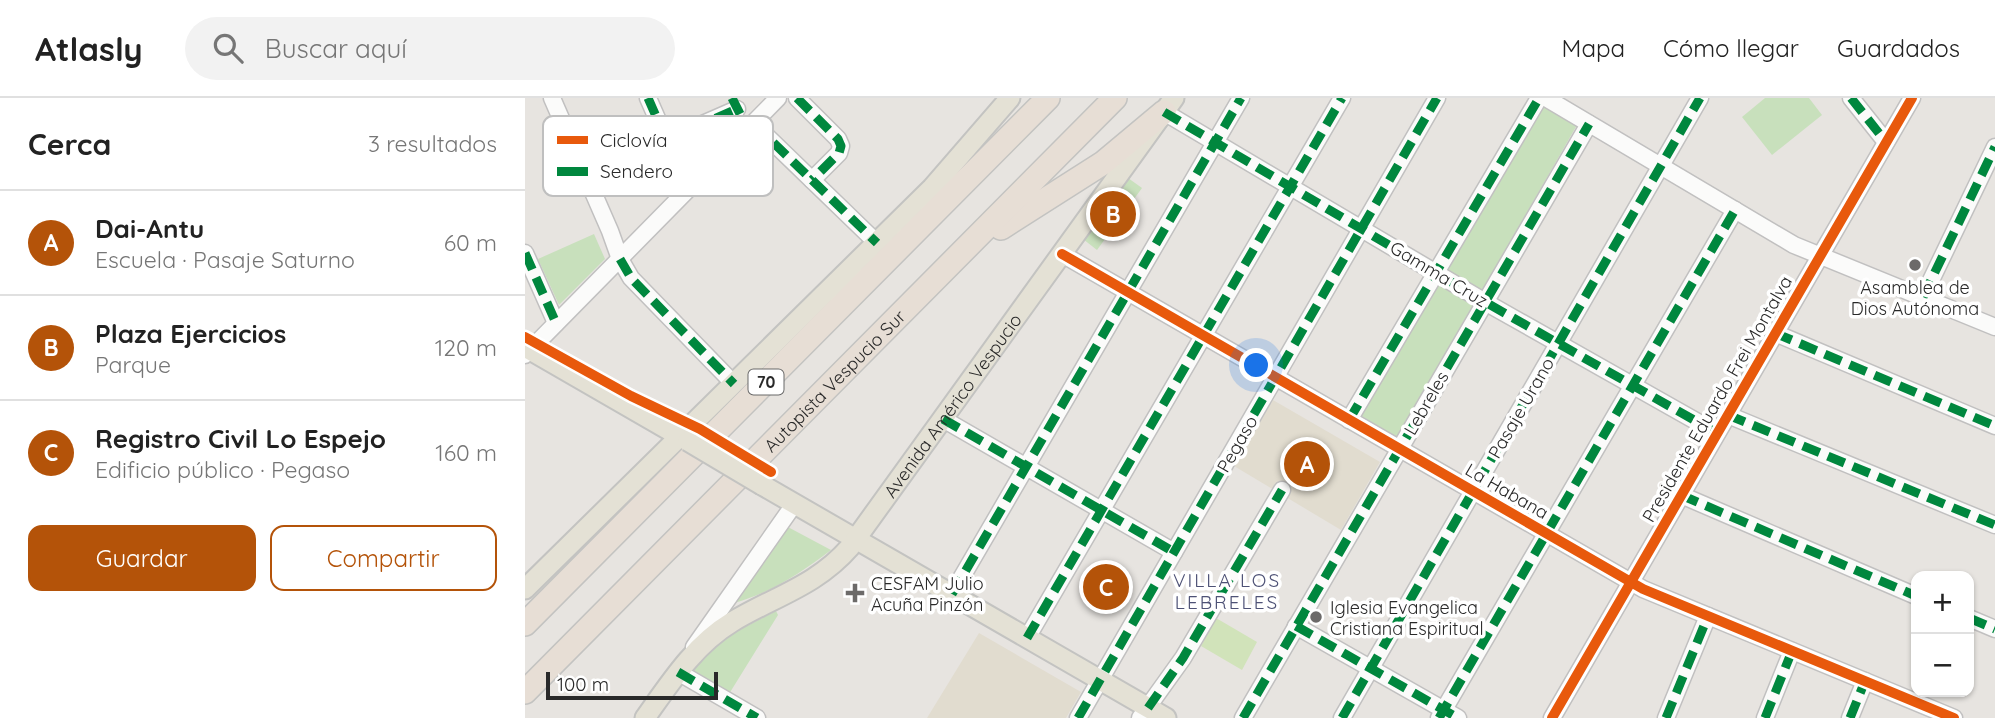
<!DOCTYPE html>
<html lang="es">
<meta charset="utf-8">
<style>
:root{--surface:#fff;--page:#f2f2f2;--text:#222;--muted:#767676;--line:#e0e0e0;--accent:#b45309}
body{margin:0;font-family:Quicksand,sans-serif;background:var(--page);color:var(--text)}
.controls{position:absolute;right:21px;bottom:21px;display:grid;overflow:hidden;border-radius:14px;box-shadow:0 2px 5px #0004}
.controls button{width:63px;height:63px;display:grid;place-items:center;padding:0;border:0;border-bottom:2px solid var(--line);background:var(--surface);color:var(--text);font:35px sans-serif}
.scale{position:absolute;left:21px;bottom:18px;width:172px;box-sizing:border-box;padding-left:7px;border:4px solid #292929;border-top:0;font-size:19px;line-height:24px;white-space:nowrap;color:#292929;-webkit-text-stroke:5px #fff;paint-order:stroke}
.you{position:absolute;left:732px;top:268px;width:24px;height:24px;margin:-18px;border:5px solid #fff;border-radius:50%;background:#1a73e8;box-shadow:0 0 0 10px #1a73e833}
.badge{display:grid;place-items:center;width:46px;height:46px;border-radius:50%;background:var(--accent);color:#fff;font-size:23px;font-weight:700}
.pin{position:absolute;translate:-50% -50%;border:4px solid #fff;box-shadow:0 2px 7px #0006}
.list{margin:0;padding:0;list-style:none}
h2{display:flex;justify-content:space-between;align-items:center;height:91px;margin:0;padding:0 28px;font-size:30px}
h2 small{font-size:23px;font-weight:400;color:var(--muted)}
.list li{display:grid;grid-template-columns:46px 1fr auto;gap:21px;align-items:center;box-sizing:border-box;height:105px;padding:0 28px;border-top:2px solid var(--line)}
.list b{display:block;font-size:26px;white-space:nowrap}
.list p{margin:0;font-size:23px;white-space:nowrap;color:var(--muted)}
.list em{font-size:23px;font-style:normal;color:var(--muted)}
.actions{display:flex;gap:14px;padding:21px 28px}
.actions a{flex:1;padding:16px 0;border:2px solid var(--accent);border-radius:14px;text-align:center;font-size:24px;color:var(--accent)}
.actions .main{background:var(--accent);color:#fff}
.icon{flex:none;width:38px;height:38px;fill:none;stroke:currentColor;stroke-width:2;stroke-linecap:round;stroke-linejoin:round}
.map{position:relative;flex:none;width:1470px;height:620px;overflow:hidden}
header{display:flex;align-items:center;gap:42px;box-sizing:border-box;height:98px;padding:0 35px;background:var(--surface);border-bottom:2px solid var(--line)}
header strong{font-size:33px}
nav{display:flex;gap:38px;margin-inline-start:auto;font-size:24px}
.search{width:490px;height:63px;background:var(--page);display:flex;align-items:center;gap:18px;box-sizing:border-box;padding:0 24px;border-radius:38px;color:var(--muted);font-size:26px}
main{display:flex}
aside{flex:1;background:var(--surface)}
.map>svg:first-child{display:block}
</style>
<header>
<strong>Atlasly</strong>
<div class="search"><svg class="icon" aria-label="search" viewBox="0 0 24 24"><circle cx="10" cy="10" r="6"/><path d="M15 15l6 6"/></svg>Buscar aquí</div>
<nav><a>Mapa</a><a>Cómo llegar</a><a>Guardados</a></nav>
</header>
<main>
<aside>
<h2>Cerca<small>3 resultados</small></h2>
<ul class="list">
<li><span class="badge">A</span><div><b>Dai-Antu</b><p>Escuela · Pasaje Saturno</p></div><em>60 m</em></li>
<li><span class="badge">B</span><div><b>Plaza Ejercicios</b><p>Parque</p></div><em>120 m</em></li>
<li><span class="badge">C</span><div><b>Registro Civil Lo Espejo</b><p>Edificio público · Pegaso</p></div><em>160 m</em></li>
</ul>
<div class="actions"><a class="main">Guardar</a><a>Compartir</a></div>
</aside>
<div class="map">
<svg width="1470" height="620" viewBox="0 0 1470 620">
<rect width="100%" height="100%" fill="#e7e4e0"/>
<g fill="#e1dccf">
<path d="M748,302L855,364L816,432L709,368Z"/>
<path d="M454,535L556,594L541,620H402Z"/>
</g>
<g fill="#c8e0bc">
<path d="M1240,0H1284L1297,17L1247,57L1217,19Z"/>
<path d="M1014,6L1052,27L873,340L833,316Z"/>
<path d="M603,80L617,90L572,152L558,141Z"/>
<path d="M69,136L80,161L34,207L13,161Z"/>
<path d="M261,428L306,452C276,475 245,495 209,505Z"/>
<path d="M251,513L253,517L204,596L166,571C185,543 222,529 251,513Z"/>
</g>
<path fill="#d1e3ba" d="M691,520L732,544L717,572L676,548Z"/>
<g fill="none" stroke-linecap="round" stroke-linejoin="round">
<g stroke="#c1c0c0" stroke-width="19">
<g id="minor">
<path d="M27,0L85,133L95,161L106,180L209,286"/>
<path d="M123,0L163,91"/>
<path d="M272,0L313,41L316,48L314,55L287,82"/>
<path d="M1021,0L1269,147L1470,229"/>
<path d="M1326,0L1361,44"/>
<path d="M639,14L960,204L1192,335"/>
<path d="M229,26L352,145"/>
<path d="M141,42L212,11"/>
<path d="M0,155L31,225"/>
<path d="M537,156L1118,491L1429,620"/>
<path d="M1398,199L1470,49"/>
<path d="M1250,235L1470,328"/>
<path d="M0,257L253,0"/>
<path d="M1203,317L1470,427"/>
<path d="M418,321L649,454"/>
<path d="M824,322L1014,0"/>
<path d="M1156,397L1391,498"/>
<path d="M427,496L716,0"/>
<path d="M1444,520L1470,531"/>
<path d="M771,528L933,620"/>
<path d="M502,540L817,0"/>
<path d="M169,549L270,405"/>
<path d="M153,574L232,620"/>
<path d="M553,620L912,0"/>
<path d="M615,620L658,560L757,392"/>
<path d="M718,620L1064,26"/>
<path d="M817,620L1175,0"/>
<path d="M914,620L1210,112"/>
<path d="M1027,620L1387,0"/>
<path d="M1141,620L1183,518"/>
<path d="M1240,620L1267,553"/>
<path d="M1325,620L1340,583"/>
</g>
</g>
<g stroke="#c3c3c1" stroke-width="23">
<g id="major">
<path d="M0,249L163,343"/>
<path d="M237,387L641,620"/>
<path d="M0,491L407,90L485,0"/>
<path id="s1" d="M120,620C145,585 169,547 207,524C250,498 291,488 325,449L649,0"/>
</g>
</g>
<g stroke="#c3c3c1" stroke-width="26">
<g id="highway">
<path d="M476,130L578,65L639,14"/>
<path d="M0,526L523,0"/>
<path id="s2" d="M0,594L590,0"/>
</g>
</g>
<use href="#minor" stroke="#fbfbfa" stroke-width="16"/>
<use href="#major" stroke="#e4e1d5" stroke-width="19"/>
<use href="#highway" stroke="#e7ded5" stroke-width="23"/>
<g stroke="#c3c3c1" stroke-width="23" stroke-linecap="butt">
<path id="major-bridge" d="M163,343L237,387"/>
</g>
<use href="#major-bridge" stroke="#e4e1d5" stroke-width="19"/>
<g stroke="#00873e" stroke-width="9" stroke-dasharray="18 9" stroke-linecap="butt">
<path d="M123,0L163,91"/>
<path d="M207,0L223,32"/>
<path d="M272,0L313,41L316,48L314,55L287,82"/>
<path d="M1326,0L1361,44"/>
<path d="M639,14L960,204L1192,335"/>
<path d="M229,26L352,145"/>
<path d="M141,42L212,11"/>
<path d="M0,155L31,225"/>
<path d="M95,161L106,180L209,286"/>
<path d="M1398,199L1470,49"/>
<path d="M1250,235L1470,328"/>
<path d="M1203,317L1470,427"/>
<path d="M418,321L649,454"/>
<path d="M824,322L1014,0"/>
<path d="M1156,397L1391,498"/>
<path d="M427,496L716,0"/>
<path d="M1444,520L1470,531"/>
<path d="M771,528L933,620"/>
<path d="M502,540L817,0"/>
<path d="M153,574L232,620"/>
<path d="M623,610L658,560L757,392"/>
<path d="M553,620L912,0"/>
<path d="M718,620L1064,26"/>
<path d="M817,620L1175,0"/>
<path d="M914,620L1210,112"/>
<path d="M1141,620L1183,518"/>
<path d="M1240,620L1267,553"/>
<path d="M1325,620L1340,583"/>
</g>
<g stroke="#fff" stroke-width="15">
<g id="cycleway">
<path d="M537,156L1118,491L1429,620"/>
<path d="M0,239L106,298L175,331L246,374"/>
<path d="M1027,620L1387,0"/>
</g>
</g>
<use href="#cycleway" stroke="#e8590c" stroke-width="10"/>
</g>
<g fill="#6c6a69" stroke="#fff" stroke-width="2.5">
<circle cx="1390" cy="167" r="7"/>
<path d="M326.5 484.5h7v7h7v7h-7v7h-7v-7h-7v-7h7z"/>
<circle cx="791" cy="519" r="7"/>
</g>
<g text-anchor="middle" dominant-baseline="central" stroke-width="7" stroke-linejoin="round" paint-order="stroke">
<rect fill="#fff" stroke="#696969" stroke-width="2" x="223.5" y="271.5" width="35" height="25" rx="5"/>
<g font-size="16" font-weight="bold" fill="#292929">
<text x="241" y="284">70</text>
</g>
<g font-size="18" fill="#292929" stroke="#fff">
<text transform="translate(914 176) rotate(31)">Gamma Cruz</text>
<text stroke="none"><textPath href="#s2" startOffset="439">Autopista Vespucio Sur</textPath></text>
<text transform="translate(1192 301) rotate(-60)">Presidente Eduardo Frei Montalva</text>
<text transform="translate(901 305) rotate(-60)">Lebreles</text>
<text stroke="none"><textPath href="#s1" startOffset="446">Avenida Américo Vespucio</textPath></text>
<text transform="translate(996 310) rotate(-60)">Pasaje Urano</text>
<text transform="translate(712 346) rotate(-60)">Pegaso</text>
<text transform="translate(982 393) rotate(30)">La Habana</text>
</g>
<g font-size="18" fill="#292929" stroke="#fff" text-anchor="start">
<text x="1390" y="189" text-anchor="middle">Asamblea de<tspan x="1390" dy="21">Dios Autónoma</tspan></text>
<text x="346" y="485">CESFAM Julio<tspan x="346" dy="21">Acuña Pinzón</tspan></text>
<text x="805" y="509">Iglesia Evangelica<tspan x="805" dy="21">Cristiana Espiritual</tspan></text>
</g>
<g font-size="19" letter-spacing="2" fill="#4e5276" stroke="#fff">
<text x="702" y="482">VILLA LOS<tspan x="702" dy="22">LEBRELES</tspan></text>
</g>
</g>
<rect x="18" y="18" width="230" height="80" rx="10" fill="#fff" stroke="#bfbfbf" stroke-width="2"/>
<rect x="32" y="38" width="31" height="8" fill="#e8590c"/>
<rect x="32" y="69" width="31" height="9" fill="#00873e"/>
<g font-size="19" fill="#292929">
<text x="75" y="49">Ciclovía</text>
<text x="75" y="80">Sendero</text>
</g>
</svg>
<div class="controls">
<button>+</button>
<button>−</button>
</div>
<div class="scale">100 m</div>
<div class="you"></div>
<div class="pin badge" style="left:782px;top:366px">A</div>
<div class="pin badge" style="left:588px;top:116px">B</div>
<div class="pin badge" style="left:581px;top:489px">C</div>
</div>
</main>
